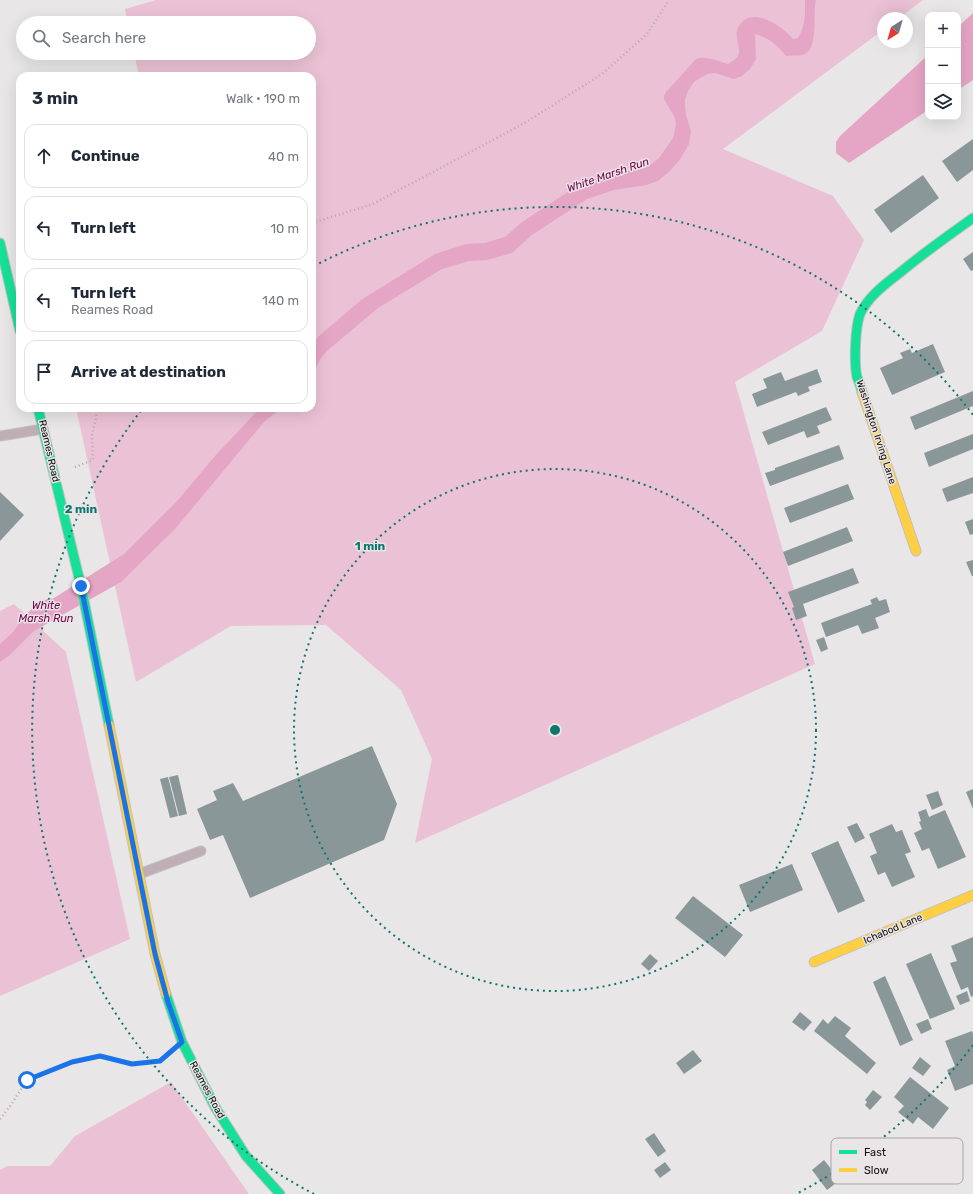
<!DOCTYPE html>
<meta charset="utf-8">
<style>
:root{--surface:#fff;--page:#f6f6f7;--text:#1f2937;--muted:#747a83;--line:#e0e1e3}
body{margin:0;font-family:Rubik,sans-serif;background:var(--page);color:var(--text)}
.controls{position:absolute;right:12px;top:12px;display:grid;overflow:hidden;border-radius:8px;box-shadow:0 4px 16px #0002}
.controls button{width:36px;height:36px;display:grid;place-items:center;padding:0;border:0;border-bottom:1px solid var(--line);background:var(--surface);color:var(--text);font:20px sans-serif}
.compass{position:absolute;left:877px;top:12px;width:36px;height:36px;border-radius:50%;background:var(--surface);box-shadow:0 4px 16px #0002;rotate:217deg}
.stop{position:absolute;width:12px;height:12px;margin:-9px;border:3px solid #1a73e8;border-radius:50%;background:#fff}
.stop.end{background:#1a73e8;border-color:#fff;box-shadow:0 1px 4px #0008}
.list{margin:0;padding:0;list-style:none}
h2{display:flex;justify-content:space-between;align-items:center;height:52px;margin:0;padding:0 16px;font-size:17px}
h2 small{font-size:13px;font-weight:400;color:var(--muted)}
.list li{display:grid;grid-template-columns:26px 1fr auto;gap:12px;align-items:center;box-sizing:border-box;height:64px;margin:0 8px 8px;padding:0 8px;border:1px solid var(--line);border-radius:12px}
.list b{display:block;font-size:15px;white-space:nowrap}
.list p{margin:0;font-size:13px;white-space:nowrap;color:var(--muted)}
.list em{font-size:13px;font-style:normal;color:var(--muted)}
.icon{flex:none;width:22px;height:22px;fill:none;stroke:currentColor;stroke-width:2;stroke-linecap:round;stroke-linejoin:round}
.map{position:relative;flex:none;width:973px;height:1194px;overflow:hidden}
.search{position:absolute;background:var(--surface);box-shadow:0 4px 16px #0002;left:16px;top:16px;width:300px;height:44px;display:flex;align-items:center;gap:10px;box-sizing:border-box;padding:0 14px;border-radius:22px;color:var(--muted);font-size:15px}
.panel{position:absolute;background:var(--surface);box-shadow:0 4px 16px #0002;left:16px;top:72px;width:300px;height:340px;border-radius:12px}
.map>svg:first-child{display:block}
</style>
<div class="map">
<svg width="973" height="1194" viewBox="0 0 973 1194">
<rect width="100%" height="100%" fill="#e9e6e7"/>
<g fill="#ebc2d5">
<path d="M156,0H923L899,18H883V30L723,149L833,196L864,240L822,331L735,382L815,664L415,843L432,759L401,690L326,625L231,626L136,682L76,408H312V76H139L134,53H309V23H128L125,9Z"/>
<path d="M14,604L66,652L130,939L0,996V611Z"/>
<path d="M171,1082L249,1194H0V1170L7,1166H50L75,1136Z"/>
</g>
<g fill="#e5a5c4">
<path d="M805,0H816C812,14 820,51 802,55C797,56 791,55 786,56C775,43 771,39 755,34L756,59L750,69L742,76L734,79L715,73L707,74L694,82L688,91L685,99V107L686,115L691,131L689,144L681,158L671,170L658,181L646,185L614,190L587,199L532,235L512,253L487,260L469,261L442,269L378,308L327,351L321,358L312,374V345L319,336L361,300L435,254L466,244L485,243L505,237L522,222L580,184L610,174L642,169L649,166L659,158L673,138L676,124L675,118L664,99V96L666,92L696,59C706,55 718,61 728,64C732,61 738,59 739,53C740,45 734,36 738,28C750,4 781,25 793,39L798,38C806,25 805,14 805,0Z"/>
<path d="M973,13V80L958,90V27Z"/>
<path d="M928,55V110L849,163L836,153V142L840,136Z"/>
<path d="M260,408H281L264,422L175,529L121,582L34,631L10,655L0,662V644L13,632L24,617L39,601L54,598L124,554L178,500L215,456Z"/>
</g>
<g fill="#8a9799">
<path d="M973,139V170L957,182L942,161Z"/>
<path d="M923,175L939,198L891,233L874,210Z"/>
<path d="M973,252V270L971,271L963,259Z"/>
<path d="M933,344L945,372L892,395L880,368L903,358L900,353L910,349L912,353Z"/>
<path d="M817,369L822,382L808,387L810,391L798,396L796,392L757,407L752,394L767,388L763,379L781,372L785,381Z"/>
<path d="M973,391V406L915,430L910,417Z"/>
<path d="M826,407L832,420L817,426L820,433L807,438L804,431L768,445L762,432Z"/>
<path d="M973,434V449L929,467L924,453Z"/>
<path d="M839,445L844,459L770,486L765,473L775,470V468Z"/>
<path d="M973,477V493L947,502L942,489Z"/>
<path d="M848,484L854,499L790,523L784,508Z"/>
<path d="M0,492L24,515L0,541Z"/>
<path d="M973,519V534L970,535L965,522Z"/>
<path d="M847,527L853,541L788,566L783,552Z"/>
<path d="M973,560V576H972L966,562Z"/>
<path d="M853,568L859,583L803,604L807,616L796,620L792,608L794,607L788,592Z"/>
<path d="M877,597L879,601L886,599L890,612L875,618L879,628L862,634L858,625L826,637L821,623L872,604L870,600Z"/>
<path d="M824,637L828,649L821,652L816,640Z"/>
<path d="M372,746L397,804L384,840L250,898L223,835L210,840L197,809L217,800L213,791L233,783L243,801Z"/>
<path d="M178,775L187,814L179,816L169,777Z"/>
<path d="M168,777L178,816L170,818L160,779Z"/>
<path d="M973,789V809L966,792Z"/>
<path d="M938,791L943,805L932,810L926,795Z"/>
<path d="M926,809L929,817L945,810L966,857L938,869L929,848L922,851L914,833L922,829L919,822L921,821L918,812Z"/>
<path d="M857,823L865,838L855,843L847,827Z"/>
<path d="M892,824L896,832L902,830L911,852L905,854L915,877L892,887L885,872L878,875L870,856L877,853L869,834Z"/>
<path d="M838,841L865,901L838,913L811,853Z"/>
<path d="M792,864L803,890L750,912L739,885Z"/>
<path d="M693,896L743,935L725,957L675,918Z"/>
<path d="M973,937V996L971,997L968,987L961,990L950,963L957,961L951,946Z"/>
<path d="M931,953L955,1009L930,1019L906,964Z"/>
<path d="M650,954L658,961L649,971L641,964Z"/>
<path d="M885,976L913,1040L900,1046L873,982Z"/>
<path d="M967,991L970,1001L960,1005L956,996Z"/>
<path d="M800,1012L812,1022L804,1031L792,1022Z"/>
<path d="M835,1016L851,1028L845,1036L876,1063L867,1074L814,1031L823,1019L828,1024Z"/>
<path d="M928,1019L932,1029L921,1034L916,1024Z"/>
<path d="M972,1031L973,1034V1084L955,1091L947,1070L955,1066L945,1041Z"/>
<path d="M693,1050L702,1061L684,1074L676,1063Z"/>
<path d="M920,1057L931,1066L923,1076L912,1068Z"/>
<path d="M910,1077L949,1108L933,1129L918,1117L913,1124L898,1112L904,1106L894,1097Z"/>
<path d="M873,1090L882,1097L870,1110L865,1105L867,1102L865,1100Z"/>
<path d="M654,1133L666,1151L658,1157L645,1139Z"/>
<path d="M824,1160L840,1180L827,1190L812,1170Z"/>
<path d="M665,1162L671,1170L660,1178L654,1170Z"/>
</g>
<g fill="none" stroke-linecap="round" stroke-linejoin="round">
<g stroke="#c1c0c0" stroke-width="11">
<g id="lane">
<path d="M0,436L43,429"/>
<path d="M139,874L201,851"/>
</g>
</g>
<g stroke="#c1c0c0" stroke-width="11">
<g id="fast">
<path d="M0,243L20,331"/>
<path d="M862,392C861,387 859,382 857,377C854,363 855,328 860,314C869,295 887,283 902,271C925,252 949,235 973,218"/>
<path d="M38,408L81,586L109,725"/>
<path d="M166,994L182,1042L215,1107L246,1156L280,1194"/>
</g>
</g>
<g stroke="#c1c0c0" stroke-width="11">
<g id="slow">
<path d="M862,392L916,551"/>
<path d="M109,725L155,954L166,994"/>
<path d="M814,962L973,895"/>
</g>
</g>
<g stroke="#b3aaae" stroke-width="2.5" stroke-dasharray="1 3" stroke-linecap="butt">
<path d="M312,223L373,204L523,124L602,74L647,34L669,0"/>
<path d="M75,467L93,460L92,435L98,408"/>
<path d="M0,1119L11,1105L27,1080L72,1062L100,1056L132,1064L160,1061L166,1056"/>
</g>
<use href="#lane" stroke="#bfaeb6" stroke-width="9"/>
<use href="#fast" stroke="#16e098" stroke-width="9"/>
<use href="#slow" stroke="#ffcf43" stroke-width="9"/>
</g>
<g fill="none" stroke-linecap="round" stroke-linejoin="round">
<path stroke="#1a73e8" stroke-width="5" d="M27,1080L72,1062L100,1056L132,1064L160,1061L182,1042L168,1002L155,954L81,586"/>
</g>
<g fill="none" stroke="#0f766e" stroke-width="2" stroke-dasharray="2 4">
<circle cx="555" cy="730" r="261"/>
<path d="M973 1045A523 523 0 0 1 796 1194M314 1194A523 523 0 0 1 143 408M314 266A523 523 0 0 1 973 415"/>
</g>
<g text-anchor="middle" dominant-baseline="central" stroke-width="3" stroke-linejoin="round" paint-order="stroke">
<g font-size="10" fill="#121011" stroke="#eae5e7">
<text transform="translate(876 432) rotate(72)">Washington Irving Lane</text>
<text transform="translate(49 451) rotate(77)">Reames Road</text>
<text transform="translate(893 929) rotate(-23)">Ichabod Lane</text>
<text transform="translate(207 1090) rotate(62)">Reames Road</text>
</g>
<g font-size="11" font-style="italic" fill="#72024a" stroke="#eae5e7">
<text transform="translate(608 175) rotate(-19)">White Marsh Run</text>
<text x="46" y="605">White<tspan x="46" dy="13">Marsh Run</tspan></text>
</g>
</g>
<rect x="831" y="1138" width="132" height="46" rx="6" fill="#eae5e7" stroke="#a9a5a7" stroke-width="1"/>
<rect x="839" y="1150" width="18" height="4" fill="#16e098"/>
<rect x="839" y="1168" width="18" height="4" fill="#ffcf43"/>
<g font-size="11" fill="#121011">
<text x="864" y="1156">Fast</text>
<text x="864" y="1174">Slow</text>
</g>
<circle cx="555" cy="730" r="6" fill="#0f766e" stroke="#eae5e7" stroke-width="2"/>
<g font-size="12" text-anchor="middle" font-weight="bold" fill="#0f766e" stroke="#eae5e7" stroke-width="3" stroke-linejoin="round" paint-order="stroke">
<text x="81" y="513">2 min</text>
<text x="370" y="550">1 min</text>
</g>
</svg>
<div class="controls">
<button>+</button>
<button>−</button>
<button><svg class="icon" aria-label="layers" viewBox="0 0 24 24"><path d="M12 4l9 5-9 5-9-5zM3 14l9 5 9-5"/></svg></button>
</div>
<svg class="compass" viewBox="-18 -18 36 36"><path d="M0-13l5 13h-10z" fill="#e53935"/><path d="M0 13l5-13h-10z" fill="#747a83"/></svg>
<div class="stop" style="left:27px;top:1080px"></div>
<div class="stop end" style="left:81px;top:586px"></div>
<div class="search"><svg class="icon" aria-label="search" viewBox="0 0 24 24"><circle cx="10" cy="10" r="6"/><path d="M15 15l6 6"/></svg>Search here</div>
<section class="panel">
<h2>3 min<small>Walk · 190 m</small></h2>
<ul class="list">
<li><svg class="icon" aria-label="ahead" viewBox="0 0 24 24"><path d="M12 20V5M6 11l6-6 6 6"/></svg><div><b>Continue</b></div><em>40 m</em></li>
<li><svg class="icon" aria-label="left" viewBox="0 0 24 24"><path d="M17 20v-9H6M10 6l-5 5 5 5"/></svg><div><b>Turn left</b></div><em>10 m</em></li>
<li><svg class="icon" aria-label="left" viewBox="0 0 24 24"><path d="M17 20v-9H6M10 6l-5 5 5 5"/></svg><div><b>Turn left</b><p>Reames Road</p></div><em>140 m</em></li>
<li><svg class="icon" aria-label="arrive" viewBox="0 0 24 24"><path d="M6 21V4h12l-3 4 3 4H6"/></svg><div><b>Arrive at destination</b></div></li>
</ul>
</section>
</div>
